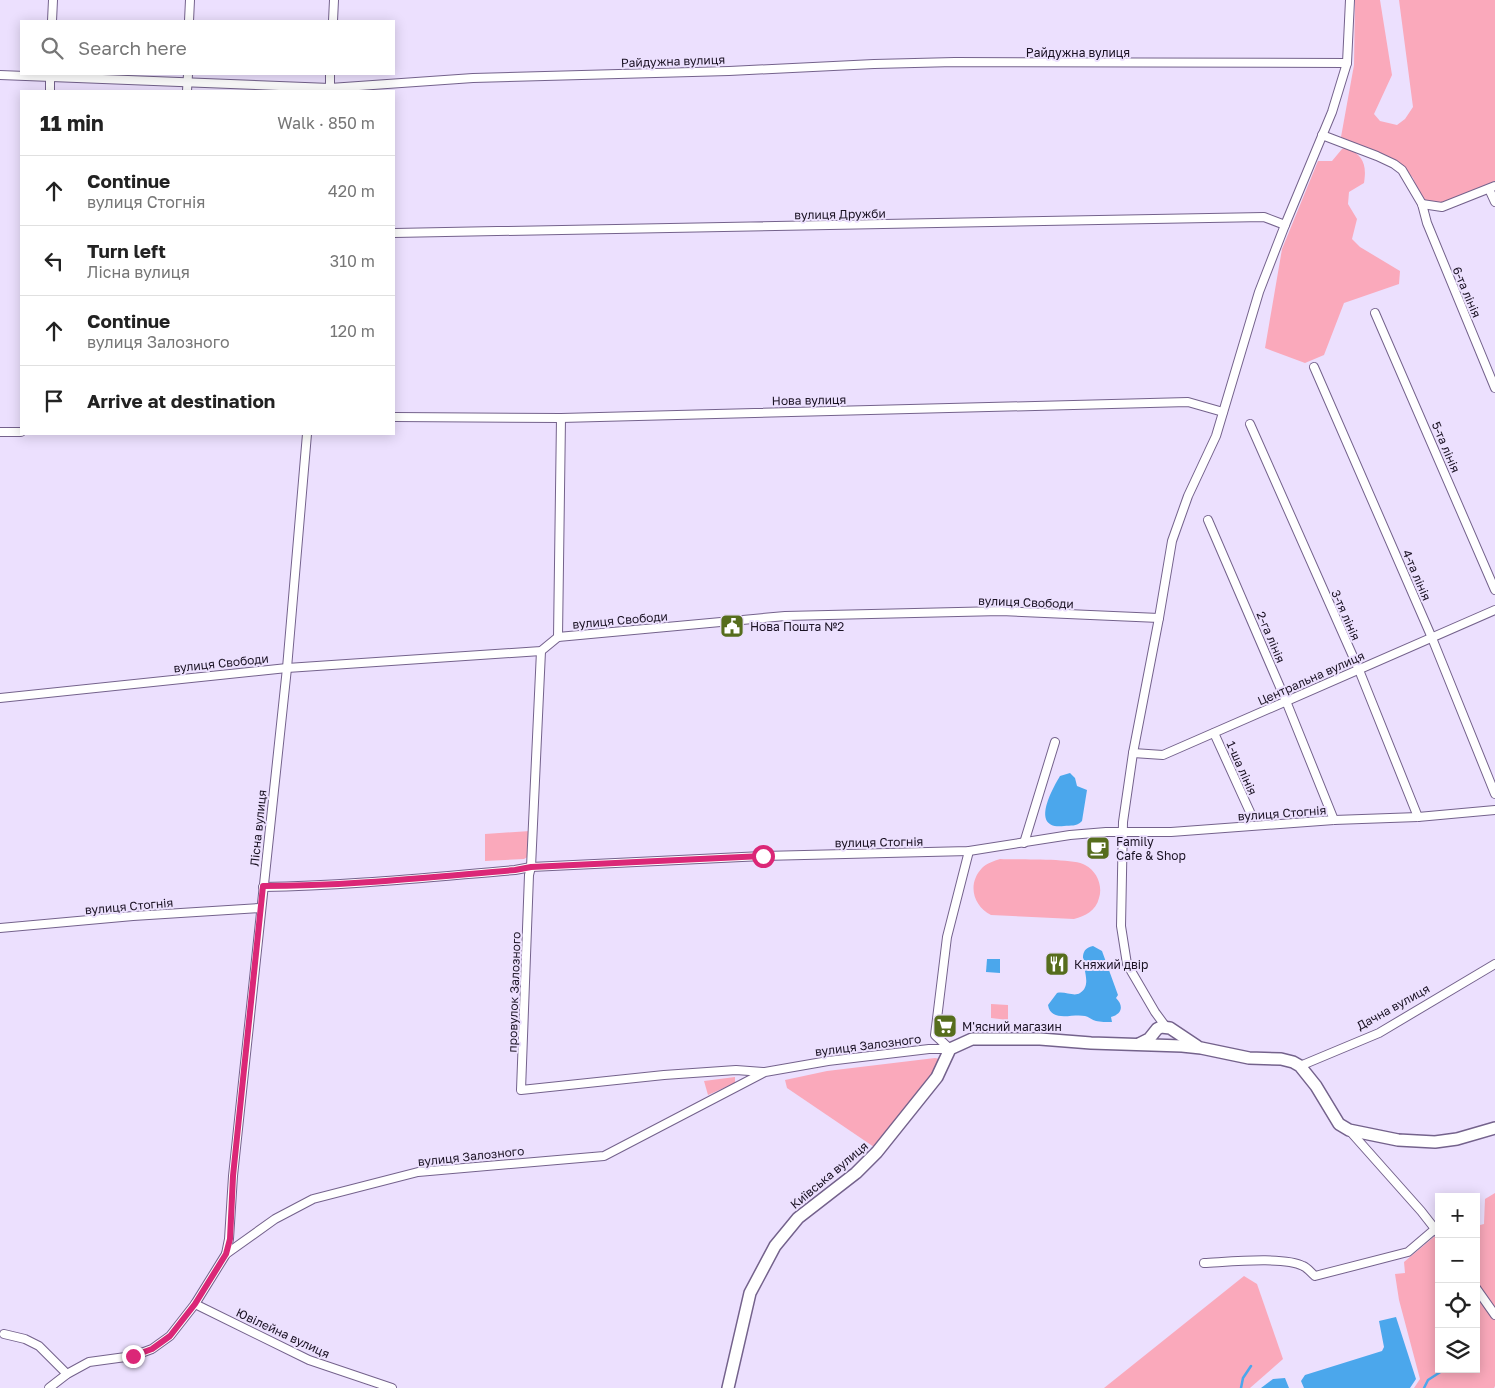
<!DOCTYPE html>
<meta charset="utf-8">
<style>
:root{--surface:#fff;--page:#f6f6f6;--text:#222;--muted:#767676;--line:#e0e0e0}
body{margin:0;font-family:"Golos Text",sans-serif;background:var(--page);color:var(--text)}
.controls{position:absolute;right:15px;bottom:15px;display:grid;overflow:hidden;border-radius:0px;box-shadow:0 2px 12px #0003}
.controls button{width:45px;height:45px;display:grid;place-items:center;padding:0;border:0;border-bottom:1px solid var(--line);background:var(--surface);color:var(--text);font:25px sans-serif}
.stop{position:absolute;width:15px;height:15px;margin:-11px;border:4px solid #db2777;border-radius:50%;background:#fff}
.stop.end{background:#db2777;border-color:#fff;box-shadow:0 1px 5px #0008}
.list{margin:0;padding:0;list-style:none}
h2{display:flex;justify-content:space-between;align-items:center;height:65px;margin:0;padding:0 20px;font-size:21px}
h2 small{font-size:16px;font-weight:400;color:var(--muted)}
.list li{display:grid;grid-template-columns:32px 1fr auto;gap:15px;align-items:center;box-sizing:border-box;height:70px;padding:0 20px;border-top:1px solid var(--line)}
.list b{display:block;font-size:19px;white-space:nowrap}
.list p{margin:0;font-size:16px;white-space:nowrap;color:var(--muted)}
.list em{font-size:16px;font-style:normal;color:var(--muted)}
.icon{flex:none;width:28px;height:28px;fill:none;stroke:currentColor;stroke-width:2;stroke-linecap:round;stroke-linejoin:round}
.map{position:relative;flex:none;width:1495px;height:1388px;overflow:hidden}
.search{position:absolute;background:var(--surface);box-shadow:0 2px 12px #0003;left:20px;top:20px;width:375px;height:55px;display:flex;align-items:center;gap:12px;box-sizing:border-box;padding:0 18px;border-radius:0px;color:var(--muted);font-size:19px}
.panel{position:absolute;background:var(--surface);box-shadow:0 2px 12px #0003;left:20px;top:90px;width:375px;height:345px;border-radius:0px}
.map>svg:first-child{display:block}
</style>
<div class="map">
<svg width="1495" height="1388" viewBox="0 0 1495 1388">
<rect width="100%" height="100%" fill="#ece0fe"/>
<g fill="#faa9bb">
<path d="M1355,0H1380L1392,75L1374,114L1380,121L1397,125L1405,119L1413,107L1399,0H1495V181L1440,204L1422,201L1413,178L1399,162L1341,137L1354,65Z"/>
<path d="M1347,147C1363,156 1367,164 1364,183L1349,192L1348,204L1357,219L1352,239L1360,247L1400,271L1399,284L1344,303L1324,355L1305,363L1265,348L1282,249L1318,161H1332L1342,149Z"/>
<path d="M530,831L529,856L524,859L485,861V834Z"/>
<path d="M1000,859C1017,860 1073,858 1085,865C1097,871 1103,886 1099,898C1096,911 1085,916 1074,919L991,915C973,906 967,884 982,868C987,863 994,861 1000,859Z"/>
<path d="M991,1004L1008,1005V1020L991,1018Z"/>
<path d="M935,1058L940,1059L942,1064L874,1147L787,1088L785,1080L827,1071Z"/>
<path d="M735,1077V1083L708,1095L704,1081Z"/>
<path d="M1495,1193V1386L1494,1388H1414L1420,1379L1399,1300L1395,1274L1405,1273L1404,1262L1435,1236L1439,1235V1369H1476V1226L1484,1224L1485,1199Z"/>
<path d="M1244,1276L1257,1284L1283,1359L1250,1388H1104Z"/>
</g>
<g fill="#4ba7ec">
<path d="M1070,773L1075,778L1077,786L1087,790L1082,821C1076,827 1071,825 1064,826C1030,830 1051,791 1060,776Z"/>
<path d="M1093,946L1102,951L1118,995L1116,998C1124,1006 1122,1014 1111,1017L1112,1022C1107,1022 1100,1022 1096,1021C1092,1020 1089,1017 1085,1016C1073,1013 1051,1023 1048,1005L1057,993C1065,991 1074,997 1080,993C1098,982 1069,951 1093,946Z"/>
<path d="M987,959H1000V973L986,972Z"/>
<path d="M1396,1317L1416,1379L1410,1388H1304L1301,1381L1305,1375L1382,1351L1384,1347L1379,1321Z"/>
<path d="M1285,1378L1289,1388H1261L1273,1379Z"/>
</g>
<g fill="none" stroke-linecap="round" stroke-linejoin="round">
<g stroke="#4ba7ec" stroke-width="2.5">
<path d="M1476,1304L1477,1302"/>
<path d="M1241,1388L1243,1378L1251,1366"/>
<path d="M1424,1388L1428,1380L1445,1369"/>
</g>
<g stroke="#74628c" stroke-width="10">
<g id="street">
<path d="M52,21L53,0"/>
<path d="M189,21L190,0"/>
<path d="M333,21L334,0"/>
<path d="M0,75L330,88L473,78L729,71L874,64L955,62L1347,63"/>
<path d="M50,91V74"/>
<path d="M187,91L188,74"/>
<path d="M330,91V74"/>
<path d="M1322,135L1377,156L1394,164L1402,170L1422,204L1427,223L1495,388"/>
<path d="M1489,189L1495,202"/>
<path d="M1422,204L1442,207L1495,186"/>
<path d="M394,233L1264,217L1285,225"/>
<path d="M1375,313L1495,590"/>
<path d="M1314,367L1432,638L1495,794"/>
<path d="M394,417L561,418L1188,402L1223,412"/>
<path d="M1250,424L1359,670L1418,817"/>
<path d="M0,432H21"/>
<path d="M1208,520L1286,701L1334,820"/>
<path d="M558,637L561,418"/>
<path d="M541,651L531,867L529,875L521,1090L664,1075L736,1070L763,1072"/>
<path d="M0,698L287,668L541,651L558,637L785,616L1001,611L1159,618"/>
<path d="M1214,733L1250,812"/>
<path d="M1133,753L1163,755L1495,610"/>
<path d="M1024,843L1055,742"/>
<path d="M263,887C347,886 431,877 515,870L531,867L763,856L969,851L1070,835L1106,832H1171L1334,820L1418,817L1495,810"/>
<path d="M0,928L133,916L260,908"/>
<path d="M1166,1027L1155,1012L1127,964L1121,926L1123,822L1133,753L1159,618L1172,541L1188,496L1216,436L1259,292L1285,225L1332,112L1347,63L1350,0"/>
<path d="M950,1049L935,1035L947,937L969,851"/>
<path d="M1300,1066L1379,1033L1495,964"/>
<path d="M1349,1130L1421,1211L1439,1234"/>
<path d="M226,1254L229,1239L233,1176L287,668L307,434"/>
<path d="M1204,1263C1227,1262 1285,1256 1303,1266C1308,1268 1311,1273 1315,1276L1408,1252L1435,1229"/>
<path d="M1476,1288L1495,1315"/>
<path d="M195,1304L309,1360L392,1388"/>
<path d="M4,1334L25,1339L39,1346L67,1374"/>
<path d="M49,1388L67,1374L89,1362L133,1356L152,1349L170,1336L195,1304L226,1254L275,1219L313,1199L418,1172L604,1156L765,1072L828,1061L929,1049H950"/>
</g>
</g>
<g stroke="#74628c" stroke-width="14">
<g id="secondary">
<path d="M1139,1044L1149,1039L1157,1029L1161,1027L1170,1028L1197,1046"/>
<path d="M728,1388L750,1293L775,1246L798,1218L856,1173L877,1152L937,1077L950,1049L972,1039H1040L1091,1043L1182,1046L1201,1048L1249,1058L1281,1059L1293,1062L1300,1066L1316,1086L1339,1124L1349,1130L1398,1140L1435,1142L1457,1139L1495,1128"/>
</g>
</g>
<use href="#street" stroke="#fff" stroke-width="8"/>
<use href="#secondary" stroke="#fff" stroke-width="11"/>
</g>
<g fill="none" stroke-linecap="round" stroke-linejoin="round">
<path stroke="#db2777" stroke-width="6" d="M133,1356L152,1349L170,1336L195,1304L226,1254L230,1239L233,1176L263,886C347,886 431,877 515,870L531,867L763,856"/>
</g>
<defs>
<g id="civic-square" transform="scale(1.25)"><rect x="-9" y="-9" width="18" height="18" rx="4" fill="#566d1d" stroke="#ece0fe"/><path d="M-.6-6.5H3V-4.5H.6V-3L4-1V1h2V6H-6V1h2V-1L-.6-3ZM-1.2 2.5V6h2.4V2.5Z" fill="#fff"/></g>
<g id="cafe-square" transform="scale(1.25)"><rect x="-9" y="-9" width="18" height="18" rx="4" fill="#566d1d" stroke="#ece0fe"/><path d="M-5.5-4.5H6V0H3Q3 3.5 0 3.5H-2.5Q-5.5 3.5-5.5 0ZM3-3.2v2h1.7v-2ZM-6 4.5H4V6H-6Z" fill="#fff"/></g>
<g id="restaurant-square" transform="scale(1.25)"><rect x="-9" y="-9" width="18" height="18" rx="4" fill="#566d1d" stroke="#ece0fe"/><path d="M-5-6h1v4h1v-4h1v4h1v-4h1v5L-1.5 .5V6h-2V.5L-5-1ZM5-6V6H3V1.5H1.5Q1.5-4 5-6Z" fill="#fff"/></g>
<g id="supermarket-square" transform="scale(1.25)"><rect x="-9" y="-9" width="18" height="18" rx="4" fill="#566d1d" stroke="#ece0fe"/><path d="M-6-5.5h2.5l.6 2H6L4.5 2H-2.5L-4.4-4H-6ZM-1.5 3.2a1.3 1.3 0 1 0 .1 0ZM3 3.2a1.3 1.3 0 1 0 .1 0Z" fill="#fff"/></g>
</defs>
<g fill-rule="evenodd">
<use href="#civic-square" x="732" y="626"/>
<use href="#cafe-square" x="1098" y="848"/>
<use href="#restaurant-square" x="1057" y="964"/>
<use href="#supermarket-square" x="945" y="1026"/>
</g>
<g text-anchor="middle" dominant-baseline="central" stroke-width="4" stroke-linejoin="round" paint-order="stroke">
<g font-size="12" fill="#1a1223" stroke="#ece0fe">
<text x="1078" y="52">Райдужна вулиця</text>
<text transform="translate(673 61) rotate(-2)">Райдужна вулиця</text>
<text transform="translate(840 214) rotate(-1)">вулиця Дружби</text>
<text transform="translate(1467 292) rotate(67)">6-та лінія</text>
<text transform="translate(809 400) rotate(-1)">Нова вулиця</text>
<text transform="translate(1446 447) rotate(67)">5-та лінія</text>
<text transform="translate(1417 575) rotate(67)">4-та лінія</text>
<text transform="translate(1026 602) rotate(2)">вулиця Свободи</text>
<text transform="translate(1346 615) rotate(66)">3-тя лінія</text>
<text transform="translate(620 620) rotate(-5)">вулиця Свободи</text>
<text transform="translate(1271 637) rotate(67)">2-га лінія</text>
<text transform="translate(221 663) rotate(-6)">вулиця Свободи</text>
<text transform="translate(1311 678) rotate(-24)">Центральна вулиця</text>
<text transform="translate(1242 768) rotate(66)">1-ша лінія</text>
<text transform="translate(1282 813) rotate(-4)">вулиця Стогнія</text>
<text transform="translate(258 828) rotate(-84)">Лісна вулиця</text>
<text transform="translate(879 842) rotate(-1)">вулиця Стогнія</text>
<text transform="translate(129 906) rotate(-5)">вулиця Стогнія</text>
<text transform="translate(514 992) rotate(-88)">провулок Залозного</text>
<text transform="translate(1393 1007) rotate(-29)">Дачна вулиця</text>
<text transform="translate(868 1045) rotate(-7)">вулиця Залозного</text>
<text transform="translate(471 1156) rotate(-6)">вулиця Залозного</text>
<text transform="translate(829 1175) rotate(-40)">Київська вулиця</text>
<text transform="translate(283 1333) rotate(25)">Ювілейна вулиця</text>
</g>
<g font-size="12" fill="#1a1223" stroke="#ece0fe" text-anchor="start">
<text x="750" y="626">Нова Пошта №2</text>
<text x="1116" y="841">Family<tspan x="1116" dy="14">Cafe &amp; Shop</tspan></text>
<text x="1074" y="964">Княжий двір</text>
<text x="962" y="1026">М'ясний магазин</text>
</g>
</g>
</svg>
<div class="controls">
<button>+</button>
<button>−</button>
<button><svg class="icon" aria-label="locate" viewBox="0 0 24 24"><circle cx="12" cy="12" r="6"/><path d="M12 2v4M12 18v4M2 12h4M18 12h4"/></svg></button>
<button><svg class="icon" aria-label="layers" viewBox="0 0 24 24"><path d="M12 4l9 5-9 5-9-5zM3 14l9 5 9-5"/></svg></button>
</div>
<div class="stop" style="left:763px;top:856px"></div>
<div class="stop end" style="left:133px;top:1356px"></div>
<div class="search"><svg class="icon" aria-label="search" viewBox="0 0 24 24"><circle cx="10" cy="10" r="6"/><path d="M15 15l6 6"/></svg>Search here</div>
<section class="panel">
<h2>11 min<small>Walk · 850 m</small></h2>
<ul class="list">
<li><svg class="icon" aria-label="ahead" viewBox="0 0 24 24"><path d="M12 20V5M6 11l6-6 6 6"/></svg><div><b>Continue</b><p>вулиця Стогнія</p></div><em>420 m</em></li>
<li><svg class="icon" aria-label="left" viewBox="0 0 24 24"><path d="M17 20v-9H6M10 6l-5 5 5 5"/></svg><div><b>Turn left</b><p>Лісна вулиця</p></div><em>310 m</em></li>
<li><svg class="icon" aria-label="ahead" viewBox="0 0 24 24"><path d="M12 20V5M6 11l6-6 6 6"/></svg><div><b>Continue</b><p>вулиця Залозного</p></div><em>120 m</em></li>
<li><svg class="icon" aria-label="arrive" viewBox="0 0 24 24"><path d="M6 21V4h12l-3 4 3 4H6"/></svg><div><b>Arrive at destination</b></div></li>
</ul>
</section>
</div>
